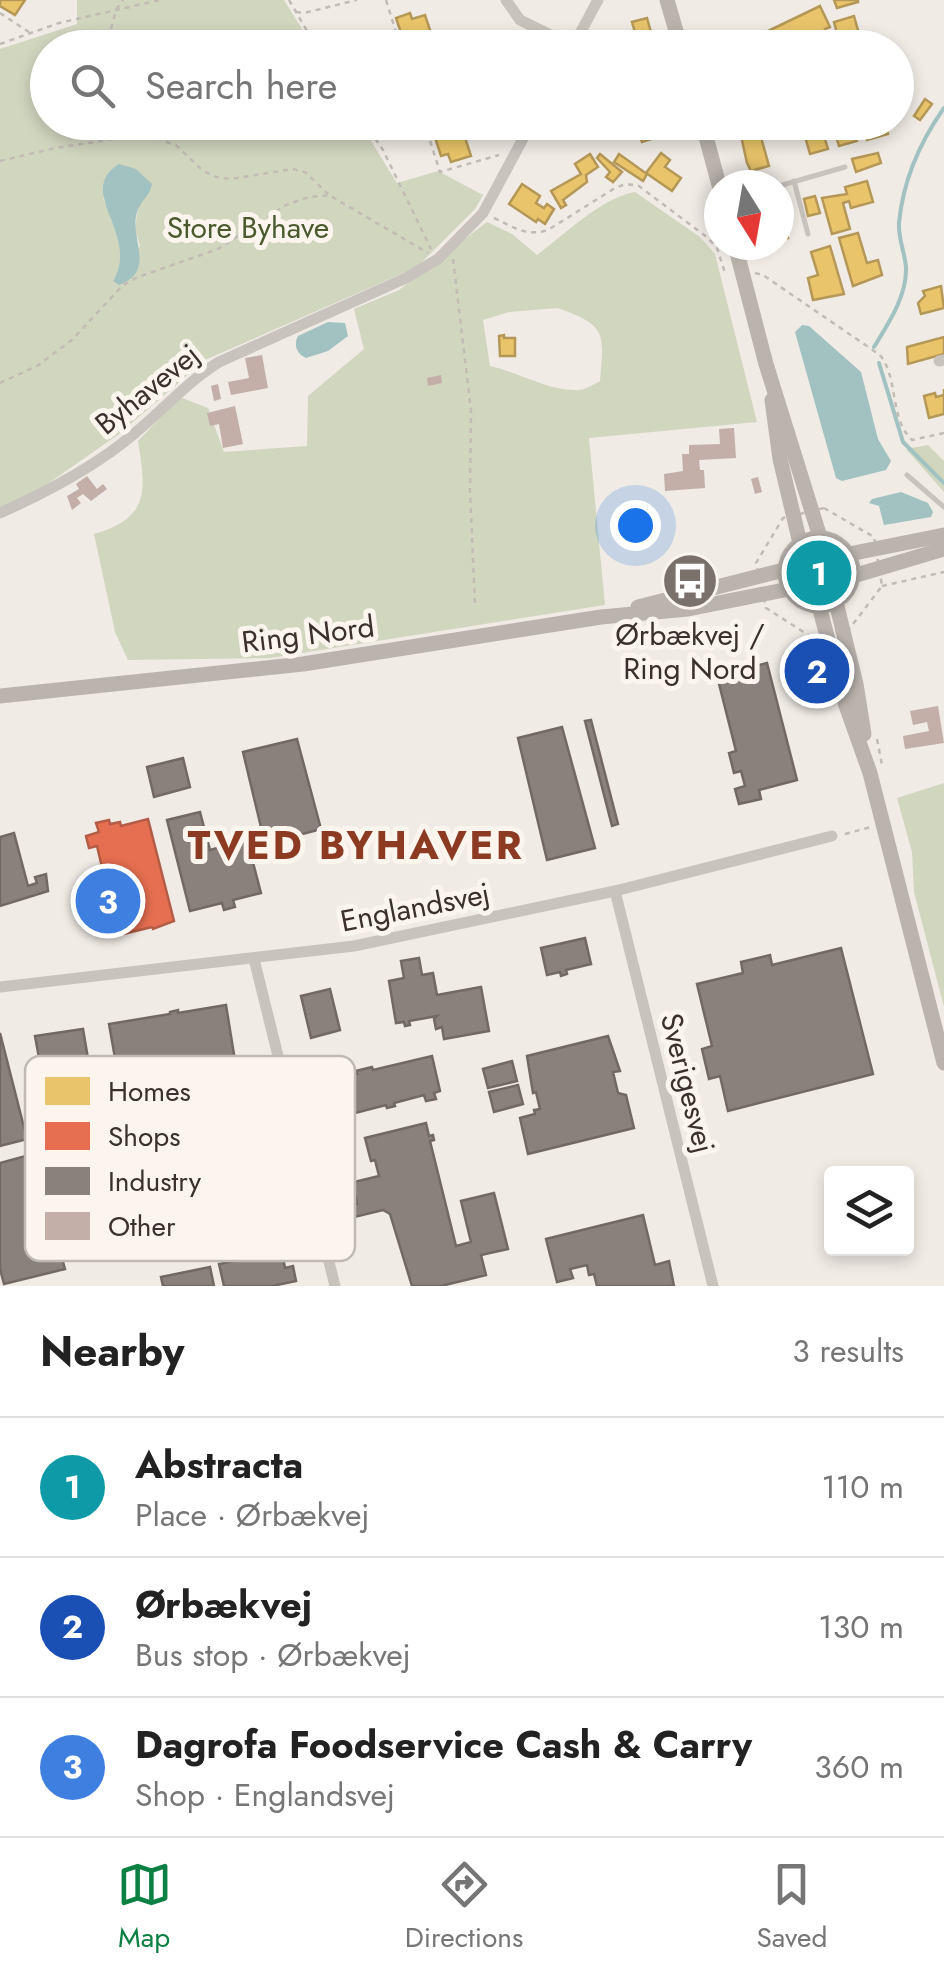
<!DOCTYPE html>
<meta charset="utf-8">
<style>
:root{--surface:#fff;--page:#f2f2f2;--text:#222;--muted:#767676;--line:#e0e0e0;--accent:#0b8043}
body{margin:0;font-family:Jost,sans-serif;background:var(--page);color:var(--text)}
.controls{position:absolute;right:30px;bottom:30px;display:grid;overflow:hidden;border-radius:10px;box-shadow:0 5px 15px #0003}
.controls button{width:90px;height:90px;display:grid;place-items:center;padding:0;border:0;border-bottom:2px solid var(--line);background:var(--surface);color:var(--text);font:50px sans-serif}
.compass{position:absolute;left:704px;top:170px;width:90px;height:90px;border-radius:50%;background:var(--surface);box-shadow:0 5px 15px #0003;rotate:169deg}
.you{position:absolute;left:635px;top:525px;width:35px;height:35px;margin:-25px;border:8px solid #fff;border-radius:50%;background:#1a73e8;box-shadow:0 0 0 15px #1a73e833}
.badge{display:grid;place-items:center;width:65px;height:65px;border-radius:50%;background:var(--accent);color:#fff;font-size:32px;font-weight:700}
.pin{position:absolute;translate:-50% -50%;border:5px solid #fff;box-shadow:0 2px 10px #0006}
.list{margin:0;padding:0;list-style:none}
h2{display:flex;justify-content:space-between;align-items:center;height:130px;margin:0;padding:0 40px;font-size:42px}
h2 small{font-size:32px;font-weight:400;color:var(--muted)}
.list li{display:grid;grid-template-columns:65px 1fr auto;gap:30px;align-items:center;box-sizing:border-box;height:140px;padding:0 40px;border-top:2px solid var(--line)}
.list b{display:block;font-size:38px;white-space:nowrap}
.list p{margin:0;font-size:32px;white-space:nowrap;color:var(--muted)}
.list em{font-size:32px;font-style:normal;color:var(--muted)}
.icon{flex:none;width:55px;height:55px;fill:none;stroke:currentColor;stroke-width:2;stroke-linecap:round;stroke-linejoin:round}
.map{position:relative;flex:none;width:944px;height:1286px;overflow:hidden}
.search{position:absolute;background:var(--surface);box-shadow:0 5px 15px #0003;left:30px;right:30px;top:30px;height:110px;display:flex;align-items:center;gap:25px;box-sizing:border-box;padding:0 35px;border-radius:55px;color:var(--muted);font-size:38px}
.sheet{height:550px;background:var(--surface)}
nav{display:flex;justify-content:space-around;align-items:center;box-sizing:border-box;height:140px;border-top:2px solid var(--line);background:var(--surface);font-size:28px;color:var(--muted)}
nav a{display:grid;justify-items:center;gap:5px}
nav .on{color:var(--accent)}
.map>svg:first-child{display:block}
</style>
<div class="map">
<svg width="944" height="1286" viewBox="0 0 944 1286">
<rect width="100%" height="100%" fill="#f0ebe5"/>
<g fill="#d1d6bf" fill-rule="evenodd">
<path d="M77,0H284L313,47L48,48V122L360,123L397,183L438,171L483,195L475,209L417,267L205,360L119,434L33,494L0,508V49L77,24ZM103,198L138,207L135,229L140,246L113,281C130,252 115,226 103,198Z"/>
<path d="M635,192L700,237L715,254L757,422L589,438L605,605L270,658L128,660L115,632L94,534C150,518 146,491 138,441L180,397L208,408L224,452L307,446L308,396L364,349L354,309L399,290L487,222L512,234L537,255C567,233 599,199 635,192ZM558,308C607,326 604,332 600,381C593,385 585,390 577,390C549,391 518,372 490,366L483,320L509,312Z"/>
<path d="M928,445L944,461V492L906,449Z"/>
<path d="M944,783V1007L914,892L912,852L897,798Z"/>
</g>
<g fill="#a1c2c1">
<path d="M119,164L136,169L152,184C150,196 140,201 137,212C129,239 157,271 119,285L113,281C141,234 74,192 119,164Z"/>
<path d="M328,322L345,323L348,336L328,351L306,358C297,354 293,345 298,336Z"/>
<path d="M802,325L809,326L861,372L878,439L891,461L886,470L842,481L836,478L795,332Z"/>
<path d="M901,492L928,503L933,512L931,517L884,525L879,506L869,503L872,499Z"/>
</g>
<g fill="#e9c46a" stroke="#b59857" stroke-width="2.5">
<path d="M0,0H25L15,15L0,6Z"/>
<path d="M834,0H858V2L837,8Z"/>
<path d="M820,6L830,27L825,29L830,48H811L808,36L796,39L799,48H780L778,41L768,44L764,33Z"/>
<path d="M410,13L412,19L425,15L436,48H406L396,18Z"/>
<path d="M854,16L863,48H841L834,22Z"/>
<path d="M647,18L651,32L636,36L632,22Z"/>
<path d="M652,37L653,43L640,47L638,40Z"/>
<path d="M925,99L932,104L920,120L914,116Z"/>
<path d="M430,122H460L471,156L451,162L448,154L441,156Z"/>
<path d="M650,122H671L672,125L653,131Z"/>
<path d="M738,122H757L758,126L787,122L759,130L769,166L751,171L747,163Z"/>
<path d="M801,122H820L823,131L834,128L832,122H851L857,141L839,146L835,133L824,136L828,149L810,154Z"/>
<path d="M862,122H885L888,134L867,140Z"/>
<path d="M653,132L655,138L642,142L640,135Z"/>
<path d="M661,153L670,160L665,167L681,178L672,191L646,173Z"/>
<path d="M878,153L881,163L856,172L852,159Z"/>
<path d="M590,154L598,167L586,175L587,182L563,200L566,205L561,208L551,191L581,174L575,164Z"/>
<path d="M600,154L622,172L613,182L606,177L610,172L597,158Z"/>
<path d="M619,154L647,174L643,181L614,162Z"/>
<path d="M867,181L873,202L851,208L849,201L843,203L850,229L832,234L822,198L847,194L845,187Z"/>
<path d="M522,184L540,196L536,203L544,208L547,204L554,209L545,224L538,219L536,222L509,204Z"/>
<path d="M815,196L820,213L808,216L804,199Z"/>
<path d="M779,209L788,238L779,240Z"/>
<path d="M858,233L867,263L878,260L882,275L853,286L839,238Z"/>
<path d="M830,246L844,294L813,300L808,278L818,275L811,252Z"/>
<path d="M941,286L944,308L921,314L918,303L925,296L923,291Z"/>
<path d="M504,335V338H515V356H500L499,336Z"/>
<path d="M944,337V354L908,364L907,347Z"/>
<path d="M944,389V414L929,418L924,396L935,393L936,397L944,395Z"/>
</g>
<path fill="#e76f51" stroke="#b35c46" stroke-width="2.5" d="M148,819L174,921L153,929L152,927L119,935L114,916L109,917L101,885L106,884L97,846L89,848L86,836L99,832L96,823L109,820L110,824L120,822L121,826Z"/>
<g fill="#8a817c" stroke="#726964" stroke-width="2.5">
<path d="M767,663L797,780L759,790L761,799L739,804L735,789L745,786L741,771L734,773L729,753L736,751L717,676Z"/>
<path d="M591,720L618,824L612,826L585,721Z"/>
<path d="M562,727L595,848L547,860L518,738Z"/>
<path d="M297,739L321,829L265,844L243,752Z"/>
<path d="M183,758L190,787L154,797L147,767Z"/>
<path d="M200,812L210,850L247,840L261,893L233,900L235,907L224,910L222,903L190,911L167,820Z"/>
<path d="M14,833L28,886L37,883L35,877L46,874L48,891L0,906V837Z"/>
<path d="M585,938L591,964L566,970L567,974L561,976L560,972L547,975L541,948Z"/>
<path d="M841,948L873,1074L728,1111L720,1076L709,1079L702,1049L712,1046L697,984L743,973L741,962L770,955L772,965Z"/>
<path d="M419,958L422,975L433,973L437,995L481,987L489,1031L444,1039L442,1027L436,1029L434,1019L437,1016L409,1021L410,1025L405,1026L404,1022L396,1023L389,981L404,978L401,961Z"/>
<path d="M330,989L340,1030L311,1038L301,996Z"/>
<path d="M226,1005L236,1067L240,1069L237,1071L241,1094L247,1095L242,1097L244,1112L189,1121L180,1064L118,1075L109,1024L170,1014V1012L178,1010V1013Z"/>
<path d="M83,1029L95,1100L48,1107L35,1036Z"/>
<path d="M0,1033L27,1139L0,1146Z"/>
<path d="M608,1036L620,1071L613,1072L618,1093L626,1095L634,1128L528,1154L520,1118L535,1114L534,1110L540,1109L536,1092L533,1093L527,1056Z"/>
<path d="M432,1056L440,1091L434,1093L436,1099L426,1101L424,1095L394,1103L395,1106L387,1108L386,1105L332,1119L323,1083L357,1074L356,1071L372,1067L373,1070Z"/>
<path d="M512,1061L517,1081L488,1088L483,1069Z"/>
<path d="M518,1085L523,1104L494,1112L489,1092Z"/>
<path d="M426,1123L429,1136L433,1135L434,1140L430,1141L456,1246L471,1242L461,1201L494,1193L508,1249L481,1255L486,1275L441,1286H412L390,1214L383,1210L350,1218L347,1206L357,1204L355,1194L344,1196L342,1185L379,1176L375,1160L371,1161L365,1138Z"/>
<path d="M33,1154L65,1269L4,1284L0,1269V1163Z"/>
<path d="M643,1215L655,1265L669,1261L674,1286H597L594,1274L589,1275L587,1265L570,1269L573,1278L557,1282L546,1239Z"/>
<path d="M282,1252L285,1268L293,1266L296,1281L272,1286H224L219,1264Z"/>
<path d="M210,1267L214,1286H163L161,1277Z"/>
</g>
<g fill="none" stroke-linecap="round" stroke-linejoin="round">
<g stroke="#a1c2c1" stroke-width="4">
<path d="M874,347C888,324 907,296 906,268C905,253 898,238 899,223C903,181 920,142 944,108"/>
<path d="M879,363L903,442L944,483"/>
</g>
</g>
<g fill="#c3afa7">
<path d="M262,355L268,388L231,395L228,382L249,378L245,358Z"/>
<path d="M441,375L442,383L428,386L427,378Z"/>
<path d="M218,384L221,399L214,401L211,386Z"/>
<path d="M235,406L243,444L223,448L219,424L210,426L207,413Z"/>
<path d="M734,428L736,458L699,460L700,470H704L705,488L665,491L664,474L683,471L682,454H689V445L720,444L719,429Z"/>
<path d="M87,476L97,489L103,484L107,489L91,501L83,494L77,498L81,503L72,510L67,496L79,489L76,484Z"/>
<path d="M758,477L762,492L755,494L751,479Z"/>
<path d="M938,706L944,743L905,749L903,736L929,731L927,722L913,725L910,711Z"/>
</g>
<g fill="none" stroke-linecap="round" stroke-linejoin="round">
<g stroke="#c2bbb6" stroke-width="2.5" stroke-dasharray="5 5" stroke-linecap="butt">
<path d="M289,0L317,48"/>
<path d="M386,0L401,48"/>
<path d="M296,12L304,13L357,0"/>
<path d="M0,13L29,32"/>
<path d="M0,44L59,23L160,0"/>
<path d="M106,48L116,10L123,0"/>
<path d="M139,122L145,133"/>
<path d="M364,122L383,150L431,249"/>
<path d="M424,122L440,172L499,155"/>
<path d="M0,161L55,148L146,134L177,146L202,170L216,177L231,179L293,169L305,172L328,194"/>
<path d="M494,218C513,227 527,237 548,230L615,188L626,184L639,186L708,238L717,248L725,273H728"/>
<path d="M453,259L471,410L470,491L475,605"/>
<path d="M755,273L763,275L880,355C899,379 889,418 912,440L944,433"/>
<path d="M0,383L37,366L73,339L123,285L138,277L218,249L286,205L309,197L329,195L428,253"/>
<path d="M824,508L874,537L882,586L850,628L813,638L766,608L756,563L783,518Z"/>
<path d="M882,586L944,572"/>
<path d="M877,739L882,765"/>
<path d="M845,834L871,827"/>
</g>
<g stroke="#c9c3be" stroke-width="5">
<path d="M794,181L808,234"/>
<path d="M779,186L845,167"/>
<path d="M907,475L944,507"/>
</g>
<g stroke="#c9c3be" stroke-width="11">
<path d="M506,0L520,20L573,46"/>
<path d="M572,48L598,0"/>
<path d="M939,361L944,360"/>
<path d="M0,513C47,492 95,467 135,433C164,409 187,382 219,362L406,278L438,259L483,213L532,122"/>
<path d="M615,891L713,1286"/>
<path d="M254,959L335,1286"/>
<path d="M0,987L354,946L615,891L832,836"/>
</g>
<g stroke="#bab3ae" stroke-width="15">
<path d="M667,0L681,48"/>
<path d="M702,122L719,185"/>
<path d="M735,245L766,364L820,537"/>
<path d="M772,400L780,459L800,543"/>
<circle cx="819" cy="572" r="34"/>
<path d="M849,554L944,535"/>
<path d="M853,576L944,549"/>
<path d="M836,602L856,684L864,734"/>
<path d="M819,606L844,700L870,773L944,1063"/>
<path d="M638,607L784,570"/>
<path d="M0,696L303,664L601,617L688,609L789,589"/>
</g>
</g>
<defs>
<g id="bus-disc" transform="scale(2.875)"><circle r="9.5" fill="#7a716c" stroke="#fbf5ee"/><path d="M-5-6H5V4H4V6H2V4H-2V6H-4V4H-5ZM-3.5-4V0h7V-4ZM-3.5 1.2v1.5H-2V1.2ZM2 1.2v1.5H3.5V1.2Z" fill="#fff"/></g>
</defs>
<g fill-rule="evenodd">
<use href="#bus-disc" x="690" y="581"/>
</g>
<g text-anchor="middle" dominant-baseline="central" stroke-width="10" stroke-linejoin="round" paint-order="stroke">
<g font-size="30" fill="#4a5a2e" stroke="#fbf5ee">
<text x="248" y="227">Store Byhave</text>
</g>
<g font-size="30" fill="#3b302b" stroke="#fbf5ee">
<text transform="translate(147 389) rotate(-39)">Byhavevej</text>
<text transform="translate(308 634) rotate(-7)">Ring Nord</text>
<text transform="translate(415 907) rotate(-11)">Englandsvej</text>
<text transform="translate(688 1083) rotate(76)">Sverigesvej</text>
</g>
<g font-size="30" fill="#3b302b" stroke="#fbf5ee">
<text x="690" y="634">Ørbækvej /<tspan x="690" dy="34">Ring Nord</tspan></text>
</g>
<g font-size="40" font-weight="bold" letter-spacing="2.5" fill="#8c3b22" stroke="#fbf5ee">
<text x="356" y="845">TVED BYHAVER</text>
</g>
</g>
<rect x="25" y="1056" width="330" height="205" rx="15" fill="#fbf5ee" stroke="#c1bab4" stroke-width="2.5"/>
<rect x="45" y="1077" width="45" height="28" fill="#e9c46a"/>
<rect x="45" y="1122" width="45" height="28" fill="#e76f51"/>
<rect x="45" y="1167" width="45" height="28" fill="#8a817c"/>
<rect x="45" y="1212" width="45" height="28" fill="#c3afa7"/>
<g font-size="28" fill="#3b302b">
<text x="108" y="1101">Homes</text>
<text x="108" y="1146">Shops</text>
<text x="108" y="1191">Industry</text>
<text x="108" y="1236">Other</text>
</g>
</svg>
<div class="controls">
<button><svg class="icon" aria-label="layers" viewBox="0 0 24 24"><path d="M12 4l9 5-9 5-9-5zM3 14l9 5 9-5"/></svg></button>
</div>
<svg class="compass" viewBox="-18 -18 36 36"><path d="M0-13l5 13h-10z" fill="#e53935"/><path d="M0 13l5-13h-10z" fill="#767676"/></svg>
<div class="you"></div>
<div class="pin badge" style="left:819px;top:573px;background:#0f9aa8">1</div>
<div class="pin badge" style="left:817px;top:671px;background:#1a4fb4">2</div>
<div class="pin badge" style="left:108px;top:901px;background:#3f7fe0">3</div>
<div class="search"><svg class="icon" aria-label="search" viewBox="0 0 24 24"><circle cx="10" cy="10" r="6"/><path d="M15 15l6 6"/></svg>Search here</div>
</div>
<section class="sheet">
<h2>Nearby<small>3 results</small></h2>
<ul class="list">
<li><span class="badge" style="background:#0f9aa8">1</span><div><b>Abstracta</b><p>Place · Ørbækvej</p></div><em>110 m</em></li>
<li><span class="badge" style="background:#1a4fb4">2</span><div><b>Ørbækvej</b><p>Bus stop · Ørbækvej</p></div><em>130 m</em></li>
<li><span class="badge" style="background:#3f7fe0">3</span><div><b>Dagrofa Foodservice Cash &amp; Carry</b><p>Shop · Englandsvej</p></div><em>360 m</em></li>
</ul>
</section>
<nav>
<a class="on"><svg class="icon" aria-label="map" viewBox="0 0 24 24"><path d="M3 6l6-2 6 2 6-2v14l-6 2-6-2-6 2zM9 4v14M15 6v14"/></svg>Map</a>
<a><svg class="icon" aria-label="directions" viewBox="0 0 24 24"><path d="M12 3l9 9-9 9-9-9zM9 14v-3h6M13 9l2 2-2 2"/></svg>Directions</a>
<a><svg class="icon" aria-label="saved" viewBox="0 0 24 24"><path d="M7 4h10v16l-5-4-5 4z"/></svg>Saved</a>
</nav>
